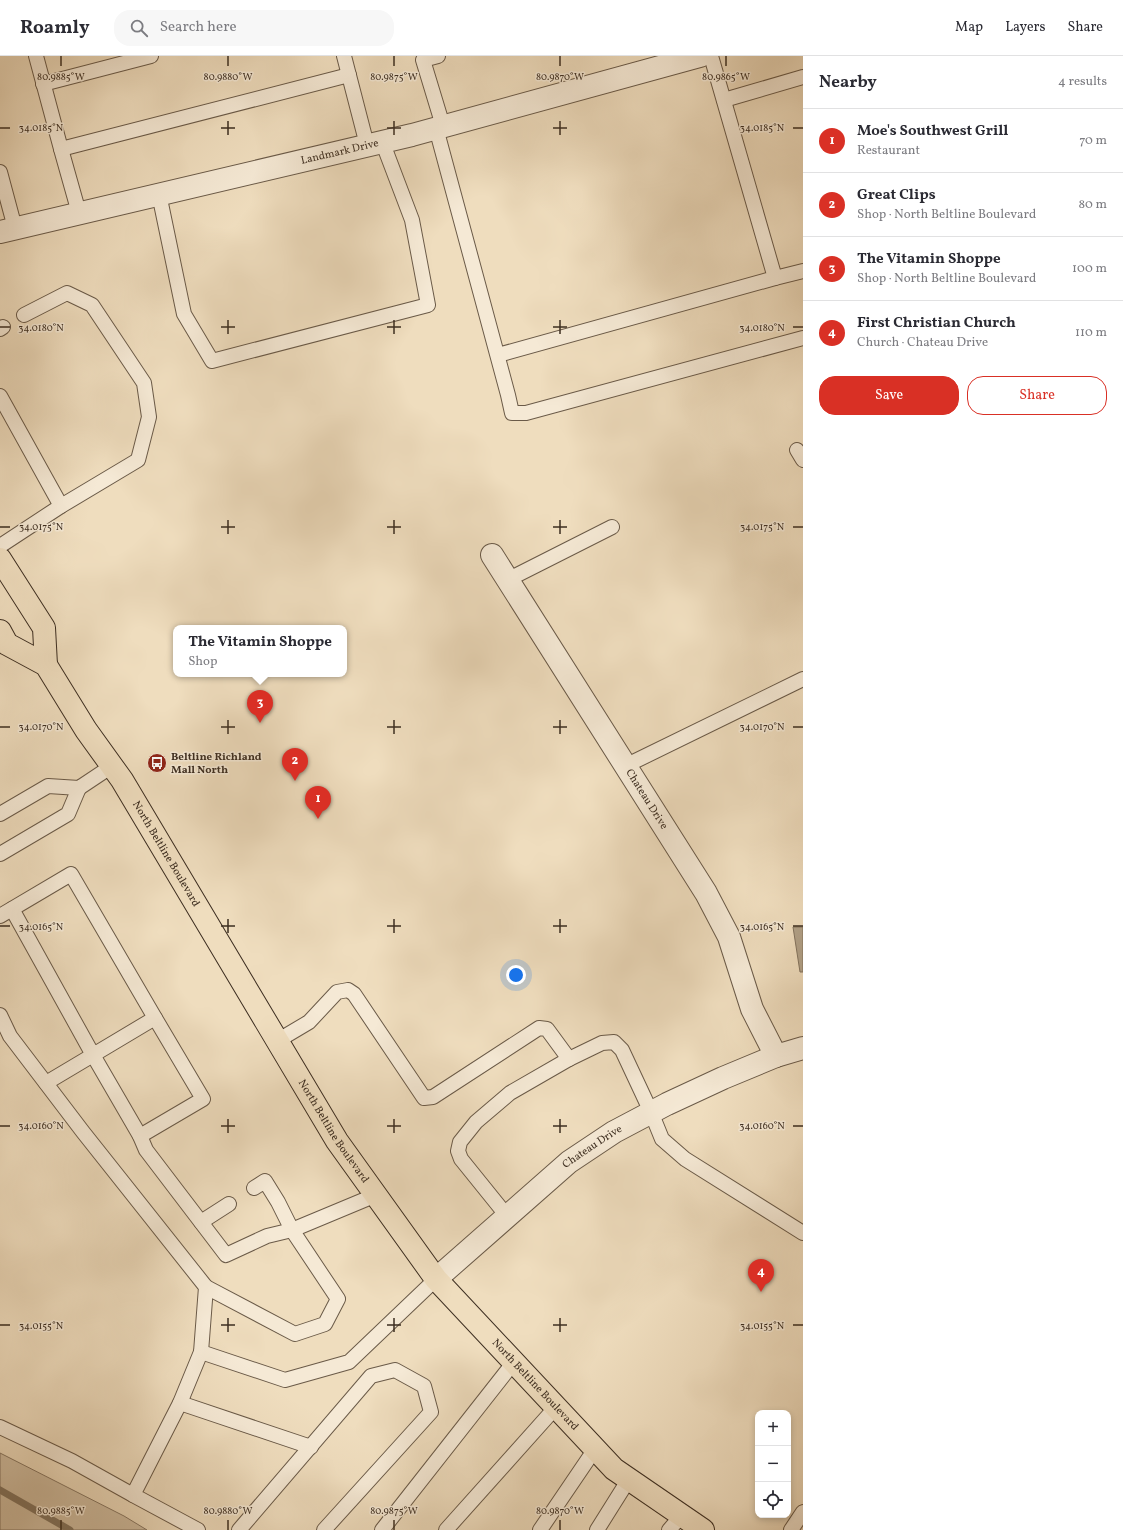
<!DOCTYPE html>
<meta charset="utf-8">
<style>
:root{--surface:#fff;--page:#f7f7f7;--text:#2b2b33;--muted:#7c7c81;--line:#e1e1e2;--accent:#d93025}
body{margin:0;font-family:Vollkorn,serif;background:var(--page);color:var(--text)}
.controls{position:absolute;right:12px;bottom:12px;display:grid;overflow:hidden;border-radius:8px;box-shadow:0 2px 6px #0003}
.controls button{width:36px;height:36px;display:grid;place-items:center;padding:0;border:0;border-bottom:1px solid var(--line);background:var(--surface);color:var(--text);font:20px sans-serif}
.you{position:absolute;left:516px;top:919px;width:14px;height:14px;margin:-10px;border:3px solid #fff;border-radius:50%;background:#1a73e8;box-shadow:0 0 0 6px #1a73e833}
.badge{display:grid;place-items:center;width:26px;height:26px;border-radius:50%;background:var(--accent);color:#fff;font-size:13px;font-weight:700}
.pin{position:absolute;translate:-50% -33px;filter:drop-shadow(0 1px 2px #0008)}
.pin::after{content:'';position:absolute;top:21px;width:14px;height:12px;background:inherit;clip-path:polygon(0 0,100% 0,50% 100%)}
.popup{position:absolute;left:173px;top:569px;width:174px;height:52px;box-sizing:border-box;display:grid;place-content:center;border-radius:8px;background:var(--surface);filter:drop-shadow(0 1px 3px #0005);font-size:13px;white-space:nowrap;color:var(--muted)}
.popup b{font-size:15px;color:var(--text)}
.popup::after{content:'';position:absolute;left:50%;top:100%;margin-left:-8px;border:8px solid transparent;border-top-color:var(--surface)}
.list{margin:0;padding:0;list-style:none}
h2{display:flex;justify-content:space-between;align-items:center;height:52px;margin:0;padding:0 16px;font-size:17px}
h2 small{font-size:13px;font-weight:400;color:var(--muted)}
.list li{display:grid;grid-template-columns:26px 1fr auto;gap:12px;align-items:center;box-sizing:border-box;height:64px;padding:0 16px;border-top:1px solid var(--line)}
.list b{display:block;font-size:15px;white-space:nowrap}
.list p{margin:0;font-size:13px;white-space:nowrap;color:var(--muted)}
.list em{font-size:13px;font-style:normal;color:var(--muted)}
.actions{display:flex;gap:8px;padding:12px 16px}
.actions a{flex:1;padding:9px 0;border:1px solid var(--accent);border-radius:16px;text-align:center;font-size:14px;color:var(--accent)}
.actions .main{background:var(--accent);color:#fff}
.icon{flex:none;width:22px;height:22px;fill:none;stroke:currentColor;stroke-width:2;stroke-linecap:round;stroke-linejoin:round}
.map{position:relative;flex:none;width:803px;height:1474px;overflow:hidden}
header{display:flex;align-items:center;gap:24px;box-sizing:border-box;height:56px;padding:0 20px;background:var(--surface);border-bottom:1px solid var(--line)}
header strong{font-size:19px}
nav{display:flex;gap:22px;margin-inline-start:auto;font-size:14px}
.search{width:280px;height:36px;background:var(--page);display:flex;align-items:center;gap:10px;box-sizing:border-box;padding:0 14px;border-radius:16px;color:var(--muted);font-size:15px}
main{display:flex}
aside{flex:1;background:var(--surface)}
.map>svg:first-child{display:block}
</style>
<header>
<strong>Roamly</strong>
<div class="search"><svg class="icon" aria-label="search" viewBox="0 0 24 24"><circle cx="10" cy="10" r="6"/><path d="M15 15l6 6"/></svg>Search here</div>
<nav><a>Map</a><a>Layers</a><a>Share</a></nav>
</header>
<main>
<div class="map">
<svg width="803" height="1474" viewBox="0 0 803 1474">
<rect width="100%" height="100%" fill="#efddbe"/>
<filter id="stains"><feTurbulence type="fractalNoise" baseFrequency=".005" numOctaves="4"/><feColorMatrix values="0 0 0 0 .2 0 0 0 0 .09 0 0 0 0 .02 0 0 0 .5 -.17"/></filter>
<radialGradient id="worn" r=".72"><stop offset=".6" stop-color="#630" stop-opacity="0"/><stop offset="1" stop-color="#630" stop-opacity=".3"/></radialGradient>
<path fill="#d1bfa3" stroke="#877662" d="M0,1397L124,1460L147,1474H0Z"/>
<path fill="#b2a289" stroke="#83745f" d="M793,871H803V916H800Z"/>
<g fill="none" stroke-linecap="round" stroke-linejoin="round">
<path stroke="#83745f" stroke-width="7" d="M0,1434L70,1474"/>
<g stroke="#6a5a48" stroke-width="16">
<g id="service">
<path d="M36,0L61,93"/>
<path d="M344,0L367,89"/>
<path d="M438,0L423,4L443,70"/>
<path d="M43,28L151,0"/>
<path d="M724,44L803,21"/>
<path d="M436,72L508,339L512,357H526L803,282"/>
<path d="M0,116L15,172"/>
<path d="M159,138L184,258L212,305L428,249L412,164L382,85"/>
<path d="M79,157L61,93L349,19"/>
<path d="M775,222L803,215"/>
<path d="M0,273L3,271"/>
<path d="M498,299L775,222L711,0"/>
<path d="M0,340L61,450"/>
<path d="M797,394L803,404"/>
<path d="M0,490L61,450L138,404L149,361L144,327L92,249L67,237L24,259"/>
<path d="M507,524L612,471"/>
<path d="M625,710L803,623"/>
<path d="M0,758L48,730L79,732L112,710"/>
<path d="M0,798L68,758L79,732"/>
<path d="M12,853L93,999L155,962L203,1043L140,1080"/>
<path d="M0,860L71,818L155,962"/>
<path d="M0,959L10,980L83,1076L206,1231L201,1296L285,1324L349,1306L436,1223"/>
<path d="M277,985L309,966L337,936L348,934L354,938L424,1042L433,1041L539,972L547,973L569,1003"/>
<path d="M46,1027L93,999L140,1080L146,1094L226,1199L267,1180L292,1174L376,1139"/>
<path d="M507,1160L461,1103L458,1095L460,1086L476,1066L510,1037L569,1003L602,987L614,986L622,994L651,1056L662,1083L685,1103L803,1177"/>
<path d="M201,1166L229,1148"/>
<path d="M206,1231L295,1278L325,1268L338,1243L292,1174L278,1146L265,1125L254,1132"/>
<path d="M180,1347L311,1391"/>
<path d="M0,1371L72,1405L133,1439"/>
<path d="M198,1474L133,1439L180,1347L201,1296"/>
<path d="M239,1474L371,1320L395,1314L424,1330L431,1356L324,1474"/>
<path d="M382,1474L514,1306"/>
<path d="M446,1474L556,1351"/>
<path d="M540,1474L595,1393"/>
<path d="M597,1474L629,1423"/>
<path d="M669,1474L682,1459"/>
<path d="M791,1474L803,1456"/>
</g>
</g>
<g stroke="#6a5a48" stroke-width="24">
<g id="minor">
<path id="s1" d="M0,176L412,79L700,0"/>
<path id="s2" d="M492,499L706,837L729,881L752,953L776,1000"/>
<path id="s3" d="M436,1223L569,1106L614,1076L667,1048L723,1022L776,1000L803,992"/>
</g>
</g>
<g stroke="#3d2e21" stroke-width="24">
<g id="primary">
<path d="M0,503L44,572L46,609"/>
<path id="s4" d="M0,575L7,588L46,609L86,674L122,724L337,1085L436,1223L614,1413L703,1474"/>
</g>
</g>
<use href="#service" stroke="#f5e9d5" stroke-width="14"/>
<use href="#minor" stroke="#f5e9d5" stroke-width="22"/>
<use href="#primary" stroke="#efddbe" stroke-width="22"/>
</g>
<path fill="none" stroke="#3d2e21" stroke-width="1.5" d="M61,0V10M228,0V10M394,0V10M560,0V10M726,0V10M228,65V79M394,65V79M560,65V79M0,72H10M221,72H235M387,72H401M553,72H567M793,72H803M228,264V278M394,264V278M560,264V278M0,271H10M221,271H235M387,271H401M553,271H567M793,271H803M228,464V478M394,464V478M560,464V478M0,471H10M221,471H235M387,471H401M553,471H567M793,471H803M228,664V678M394,664V678M560,664V678M0,671H10M221,671H235M387,671H401M553,671H567M793,671H803M228,863V877M394,863V877M560,863V877M0,870H10M221,870H235M387,870H401M553,870H567M793,870H803M228,1063V1077M394,1063V1077M560,1063V1077M0,1070H10M221,1070H235M387,1070H401M553,1070H567M793,1070H803M228,1262V1276M394,1262V1276M560,1262V1276M0,1269H10M221,1269H235M387,1269H401M553,1269H567M793,1269H803M61,1464V1474M228,1464V1474M394,1464V1474M560,1464V1474"/>
<defs>
<g id="bus-disc" transform="scale(1)"><circle r="9.5" fill="#8f2418" stroke="#f5e9d5"/><path d="M-5-6H5V4H4V6H2V4H-2V6H-4V4H-5ZM-3.5-4V0h7V-4ZM-3.5 1.2v1.5H-2V1.2ZM2 1.2v1.5H3.5V1.2Z" fill="#fff"/></g>
</defs>
<g fill-rule="evenodd">
<use href="#bus-disc" x="157" y="707"/>
</g>
<g text-anchor="middle" dominant-baseline="central" stroke-width="3" stroke-linejoin="round" paint-order="stroke">
<g font-size="11" fill="#3d2e21" stroke="#f5e9d5">
<text stroke="none"><textPath href="#s1" startOffset="349">Landmark Drive</textPath></text>
<text stroke="none"><textPath href="#s2" startOffset="289">Chateau Drive</textPath></text>
<text stroke="none"><textPath href="#s4" startOffset="283">North Beltline Boulevard</textPath></text>
<text stroke="none"><textPath href="#s4" startOffset="607">North Beltline Boulevard</textPath></text>
<text stroke="none"><textPath href="#s3" startOffset="205">Chateau Drive</textPath></text>
<text stroke="none"><textPath href="#s4" startOffset="932">North Beltline Boulevard</textPath></text>
</g>
<g font-size="11" font-weight="bold" fill="#3d2e21" stroke="#f5e9d5" text-anchor="start">
<text x="171" y="701">Beltline Richland<tspan x="171" dy="13">Mall North</tspan></text>
</g>
</g>
<g font-size="10" text-anchor="middle" fill="#3d2e21" stroke="#f5e9d5" stroke-width="3" stroke-linejoin="round" paint-order="stroke">
<text x="61" y="24">80.9885°W</text>
<text x="228" y="24">80.9880°W</text>
<text x="394" y="24">80.9875°W</text>
<text x="560" y="24">80.9870°W</text>
<text x="726" y="24">80.9865°W</text>
<text x="41" y="75">34.0185°N</text>
<text x="762" y="75">34.0185°N</text>
<text x="41" y="275">34.0180°N</text>
<text x="762" y="275">34.0180°N</text>
<text x="41" y="474">34.0175°N</text>
<text x="762" y="474">34.0175°N</text>
<text x="41" y="674">34.0170°N</text>
<text x="762" y="674">34.0170°N</text>
<text x="41" y="874">34.0165°N</text>
<text x="762" y="874">34.0165°N</text>
<text x="41" y="1073">34.0160°N</text>
<text x="762" y="1073">34.0160°N</text>
<text x="41" y="1273">34.0155°N</text>
<text x="762" y="1273">34.0155°N</text>
<text x="61" y="1458">80.9885°W</text>
<text x="228" y="1458">80.9880°W</text>
<text x="394" y="1458">80.9875°W</text>
<text x="560" y="1458">80.9870°W</text>
</g>
<rect width="100%" height="100%" filter="url(#stains)"/>
<rect width="100%" height="100%" fill="url(#worn)"/>
</svg>
<div class="controls">
<button>+</button>
<button>−</button>
<button><svg class="icon" aria-label="locate" viewBox="0 0 24 24"><circle cx="12" cy="12" r="6"/><path d="M12 2v4M12 18v4M2 12h4M18 12h4"/></svg></button>
</div>
<div class="you"></div>
<div class="pin badge" style="left:318px;top:763px">1</div>
<div class="pin badge" style="left:295px;top:725px">2</div>
<div class="pin badge" style="left:260px;top:667px">3</div>
<div class="popup"><b>The Vitamin Shoppe</b>Shop</div>
<div class="pin badge" style="left:761px;top:1236px">4</div>
</div>
<aside>
<h2>Nearby<small>4 results</small></h2>
<ul class="list">
<li><span class="badge">1</span><div><b>Moe's Southwest Grill</b><p>Restaurant</p></div><em>70 m</em></li>
<li><span class="badge">2</span><div><b>Great Clips</b><p>Shop · North Beltline Boulevard</p></div><em>80 m</em></li>
<li><span class="badge">3</span><div><b>The Vitamin Shoppe</b><p>Shop · North Beltline Boulevard</p></div><em>100 m</em></li>
<li><span class="badge">4</span><div><b>First Christian Church</b><p>Church · Chateau Drive</p></div><em>110 m</em></li>
</ul>
<div class="actions"><a class="main">Save</a><a>Share</a></div>
</aside>
</main>
